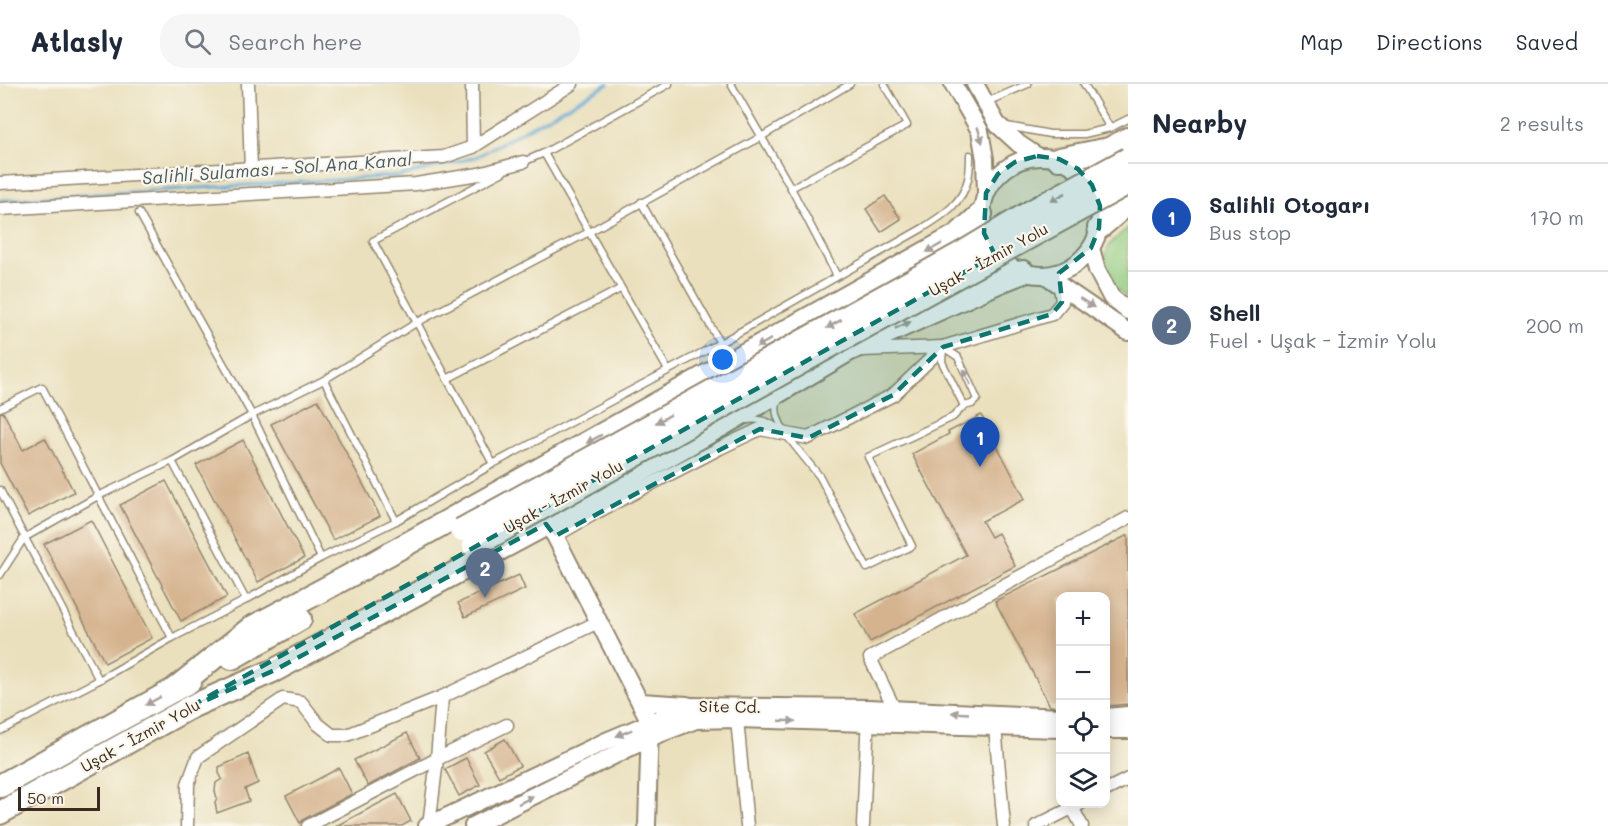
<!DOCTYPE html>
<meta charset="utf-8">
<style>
:root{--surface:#fff;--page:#f6f6f7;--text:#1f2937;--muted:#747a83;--line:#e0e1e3;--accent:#c8321e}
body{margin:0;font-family:Mali,sans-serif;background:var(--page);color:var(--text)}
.controls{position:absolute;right:18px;bottom:18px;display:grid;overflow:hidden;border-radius:12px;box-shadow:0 3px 15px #0003}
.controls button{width:54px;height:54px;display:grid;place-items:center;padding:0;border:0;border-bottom:2px solid var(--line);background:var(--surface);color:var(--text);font:30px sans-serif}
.scale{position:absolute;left:18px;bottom:15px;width:82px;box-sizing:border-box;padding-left:6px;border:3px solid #3b2a1e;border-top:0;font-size:16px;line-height:21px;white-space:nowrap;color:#3b2a1e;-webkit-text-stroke:4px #fbf7ec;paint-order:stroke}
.you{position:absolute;left:723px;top:276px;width:21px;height:21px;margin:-15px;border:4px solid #fff;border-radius:50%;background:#1a73e8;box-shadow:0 0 0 9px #1a73e833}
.badge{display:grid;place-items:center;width:39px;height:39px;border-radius:50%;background:var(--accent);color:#fff;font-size:20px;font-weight:700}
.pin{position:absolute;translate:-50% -50px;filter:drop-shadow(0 2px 3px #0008)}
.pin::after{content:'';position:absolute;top:32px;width:21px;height:18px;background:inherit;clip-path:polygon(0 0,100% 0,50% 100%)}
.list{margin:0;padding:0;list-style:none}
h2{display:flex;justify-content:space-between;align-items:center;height:78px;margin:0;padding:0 24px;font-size:26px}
h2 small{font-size:20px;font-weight:400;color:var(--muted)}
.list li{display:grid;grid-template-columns:39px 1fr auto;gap:18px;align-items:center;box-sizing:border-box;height:108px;padding:0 24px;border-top:2px solid var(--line)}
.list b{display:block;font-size:22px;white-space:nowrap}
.list p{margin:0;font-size:20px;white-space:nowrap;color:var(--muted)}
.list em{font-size:20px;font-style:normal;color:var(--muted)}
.icon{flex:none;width:33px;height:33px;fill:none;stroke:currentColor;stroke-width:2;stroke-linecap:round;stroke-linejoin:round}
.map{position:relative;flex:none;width:1128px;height:742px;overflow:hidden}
header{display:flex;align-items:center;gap:36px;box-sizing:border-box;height:84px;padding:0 30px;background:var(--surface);border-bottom:2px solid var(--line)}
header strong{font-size:28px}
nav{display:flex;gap:33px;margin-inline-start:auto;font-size:21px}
.search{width:420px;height:54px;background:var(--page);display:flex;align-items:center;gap:15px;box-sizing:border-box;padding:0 21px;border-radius:24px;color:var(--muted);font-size:22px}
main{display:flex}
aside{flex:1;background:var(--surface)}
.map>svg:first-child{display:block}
</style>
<header>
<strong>Atlasly</strong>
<div class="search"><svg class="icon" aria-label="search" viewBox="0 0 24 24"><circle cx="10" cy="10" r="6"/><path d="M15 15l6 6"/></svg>Search here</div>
<nav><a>Map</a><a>Directions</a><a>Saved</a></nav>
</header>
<main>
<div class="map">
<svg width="1128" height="742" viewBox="0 0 1128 742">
<rect width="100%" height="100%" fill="#fbf7ec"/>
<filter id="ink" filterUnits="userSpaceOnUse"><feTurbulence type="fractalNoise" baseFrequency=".0167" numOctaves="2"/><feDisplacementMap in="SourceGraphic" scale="12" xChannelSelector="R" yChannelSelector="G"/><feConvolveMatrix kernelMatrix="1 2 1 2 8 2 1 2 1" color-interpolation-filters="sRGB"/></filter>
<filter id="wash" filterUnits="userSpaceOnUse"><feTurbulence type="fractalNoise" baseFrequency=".008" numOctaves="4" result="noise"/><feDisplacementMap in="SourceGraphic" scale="24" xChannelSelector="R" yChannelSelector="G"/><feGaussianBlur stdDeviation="1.35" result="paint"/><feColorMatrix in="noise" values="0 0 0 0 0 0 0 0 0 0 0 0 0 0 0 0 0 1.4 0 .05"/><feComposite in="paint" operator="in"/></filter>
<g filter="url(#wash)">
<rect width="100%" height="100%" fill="#eae0bd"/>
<path fill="#91ca7e" stroke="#667a4e" stroke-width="1.5" d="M1128,143V214L1107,197C1102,165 1105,163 1128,143Z"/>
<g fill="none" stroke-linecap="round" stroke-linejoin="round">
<path stroke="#5ca6d4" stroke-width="3" d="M0,116L400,92L476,73L608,0"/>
</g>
<g id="blocks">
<g fill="#d5b38e">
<path d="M885,112L901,135L881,148L866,125Z"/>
<path d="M318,316L380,432L333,456L271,340Z"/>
<path d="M3,328L23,366L45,354L74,408L28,432L0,379V329Z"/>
<path d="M981,331L1025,415L982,437L991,453L998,449L1015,482L870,558L855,530L966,471L912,370L949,350L948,348Z"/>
<path d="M243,356L304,474L258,498L196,381Z"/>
<path d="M166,397L227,513L181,537L120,421Z"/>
<path d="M91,436L152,554L105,579L44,460Z"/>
<path d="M1128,451V620L1106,622V513H1060V623L1050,622L995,517Z"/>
<path d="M519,491L525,505L465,533L458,519Z"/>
<path d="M407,649L420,674L368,702L354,676Z"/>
<path d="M505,655L520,682L499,693L484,667Z"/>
<path d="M248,670L258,699L245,705L249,717L217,729L215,718L217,714L215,707L216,699L222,695L219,689V683Z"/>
<path d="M466,674L480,701L459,712L445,685Z"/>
<path d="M339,684L352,710L304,735L300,739L286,712Z"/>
<path d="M397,710L411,737L402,742H336Z"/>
</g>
</g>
</g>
<g filter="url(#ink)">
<use href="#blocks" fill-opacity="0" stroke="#92856e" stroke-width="1.5"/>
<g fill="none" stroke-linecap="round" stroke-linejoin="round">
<g stroke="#92856e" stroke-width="9">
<g id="lane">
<path d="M731,0L791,104L837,192"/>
<path d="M1084,0L1110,44L1128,35"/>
<path d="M987,18L1028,0"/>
<path d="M1007,42L1050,50H1084L1110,44"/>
<path d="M544,69L668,286"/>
<path d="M523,78L544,69L669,0"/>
<path d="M791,104L907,41L884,0"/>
<path d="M641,118L720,259"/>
<path d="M139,129L252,331L321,474"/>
<path d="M447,295L620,205"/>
<path d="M324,296L396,437"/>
<path d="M778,316C773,328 780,339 785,349"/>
<path d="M0,324L42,303L172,554"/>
<path d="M747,336C759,334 770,338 779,345"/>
<path d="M787,352L820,393L867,484L912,462L868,373L953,333L964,322L972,320L977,315L958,273L943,263L942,278L964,322"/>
<path d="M172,377L246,516"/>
<path d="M493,380L373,157L503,88"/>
<path d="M0,406L99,596"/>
<path d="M0,491L24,454L98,412L172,377L252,331L324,296L416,239L589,148L761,53L850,0"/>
<path d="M0,647L99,596L172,554L246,516L321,474L396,437L493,380L720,259L923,144C942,132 963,119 968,95C970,87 970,78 970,71"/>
</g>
</g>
<g stroke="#92856e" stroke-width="15">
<g id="street">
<path d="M248,0L251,85"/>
<path d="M472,0L473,63"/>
<path d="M0,99L444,73L473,63L572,0"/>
<path d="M0,125L416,100L479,90L523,78"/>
<path d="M862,266L943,263"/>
<path d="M555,452L597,428L720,364L760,345L808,354L893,311L943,263L1052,230L1062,218L1060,202"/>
<path d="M895,626L870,574L1128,434"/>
<path d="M737,635L747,742"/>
<path d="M995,643L1004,742"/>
<path d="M1106,706L1128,695"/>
<path d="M1072,723L1082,742"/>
<path d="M187,742L188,700L198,673L283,615L301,618L318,640L332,651H347L442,613L600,537"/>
<path d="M308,742L437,675L507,641"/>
<path d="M429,742L437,675L442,613"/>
<path d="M863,742L868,632"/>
<path d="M1036,742L1080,720"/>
</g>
</g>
<g stroke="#92856e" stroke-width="20">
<g id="secondary">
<path d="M953,0L980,47L985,75L986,108"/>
<path d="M975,0L997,40L1019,60L1037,72"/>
<circle cx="1041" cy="132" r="59"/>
<path d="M1091,164L1097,186L1111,213L1128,227"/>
<path d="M1045,191L1128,248"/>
<path d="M546,440L555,452L650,638L647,742"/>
<path d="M641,618L687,621"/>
<path d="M1106,633L1128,631"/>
<path d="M1106,646H1128"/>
<path d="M427,742L604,658L690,622L868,624L1060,633"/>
<path d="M473,742L649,654L696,636L737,635L1060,645"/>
</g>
</g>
<g stroke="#92856e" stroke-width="26">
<g id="highway">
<path d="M1059,75L1109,65L1128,55"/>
<path d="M1099,144L1128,119"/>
<path d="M232,574L300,535"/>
<path d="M176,604L251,544L364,484L958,151L981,130"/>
<path d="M186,625L275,586L546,440L723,340L848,266L998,198L1023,188"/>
<path d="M0,702L190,597"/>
<path d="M0,729L198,619"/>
</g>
</g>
<use href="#lane" stroke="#fff" stroke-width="6"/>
<use href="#street" stroke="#fff" stroke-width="12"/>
<use href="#secondary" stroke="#fff" stroke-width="16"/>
<use href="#highway" stroke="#fff" stroke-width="22"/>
<g stroke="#92856e" stroke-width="26" stroke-linecap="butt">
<g id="highway-bridge">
<path d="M461,446L962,169L1032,127L1128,75"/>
<path d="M474,462L843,255L1128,99"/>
</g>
</g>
<use href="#highway-bridge" stroke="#fff" stroke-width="22"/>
</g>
<defs><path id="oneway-solid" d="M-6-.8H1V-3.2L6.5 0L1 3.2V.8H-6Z" transform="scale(1.5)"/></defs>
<g fill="#a79f9a">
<use href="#oneway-solid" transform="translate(980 51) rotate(73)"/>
<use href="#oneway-solid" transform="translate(1058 113) rotate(152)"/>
<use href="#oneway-solid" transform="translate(934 164) rotate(151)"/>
<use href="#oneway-solid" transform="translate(1087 219) rotate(33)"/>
<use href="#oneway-solid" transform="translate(834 240) rotate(151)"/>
<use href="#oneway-solid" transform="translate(903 241) rotate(-24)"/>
<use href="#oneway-solid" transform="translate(764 259) rotate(151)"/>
<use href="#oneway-solid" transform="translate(967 293) rotate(-115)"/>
<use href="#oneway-solid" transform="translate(663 335) rotate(151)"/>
<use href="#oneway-solid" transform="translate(594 355) rotate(151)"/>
<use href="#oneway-solid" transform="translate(153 617) rotate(151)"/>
<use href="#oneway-solid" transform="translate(960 629) rotate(-177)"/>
<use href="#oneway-solid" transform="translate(787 637) rotate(2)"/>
<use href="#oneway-solid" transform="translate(624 649) rotate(157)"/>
<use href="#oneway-solid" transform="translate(526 716) rotate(-27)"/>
</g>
</g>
<path fill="#0f766e" fill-opacity="0.2" stroke="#0f766e" stroke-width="4.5" stroke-dasharray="12 8" stroke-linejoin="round" d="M1037,72L1059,75L1078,85L1092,101L1100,122L1099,144L1091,164L1059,189L1062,218L1052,230L943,263L893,311L808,354L760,345L555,452L546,440L275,586L186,625L995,171L984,149L986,109L998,90L1015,78Z"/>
<g text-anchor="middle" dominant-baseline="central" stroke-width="4.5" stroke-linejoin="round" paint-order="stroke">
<g font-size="16" fill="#3b2a1e" stroke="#fbf7ec">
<text transform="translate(988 175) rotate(-29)">Uşak - İzmir Yolu</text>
<text transform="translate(563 412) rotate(-29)">Uşak - İzmir Yolu</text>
<text transform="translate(730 622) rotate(1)">Site Cd.</text>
<text transform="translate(140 651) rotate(-29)">Uşak - İzmir Yolu</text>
</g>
<g font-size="18" font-style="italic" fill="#485c67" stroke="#fbf7ec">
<text transform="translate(277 84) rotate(-4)">Salihli Sulaması - Sol Ana Kanal</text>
</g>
</g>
</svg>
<div class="controls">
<button>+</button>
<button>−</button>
<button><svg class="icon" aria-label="locate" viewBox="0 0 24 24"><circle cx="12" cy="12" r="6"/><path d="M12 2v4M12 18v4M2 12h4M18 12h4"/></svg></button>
<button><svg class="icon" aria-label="layers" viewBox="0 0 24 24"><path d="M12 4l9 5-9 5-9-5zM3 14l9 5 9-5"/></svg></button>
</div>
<div class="scale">50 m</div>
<div class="you"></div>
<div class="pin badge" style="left:980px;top:383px;background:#1a4fb4">1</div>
<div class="pin badge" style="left:485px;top:514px;background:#5c6f8a">2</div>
</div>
<aside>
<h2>Nearby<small>2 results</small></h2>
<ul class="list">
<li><span class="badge" style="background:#1a4fb4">1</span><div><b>Salihli Otogarı</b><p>Bus stop</p></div><em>170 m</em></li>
<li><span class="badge" style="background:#5c6f8a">2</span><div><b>Shell</b><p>Fuel · Uşak - İzmir Yolu</p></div><em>200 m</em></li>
</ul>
</aside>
</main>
